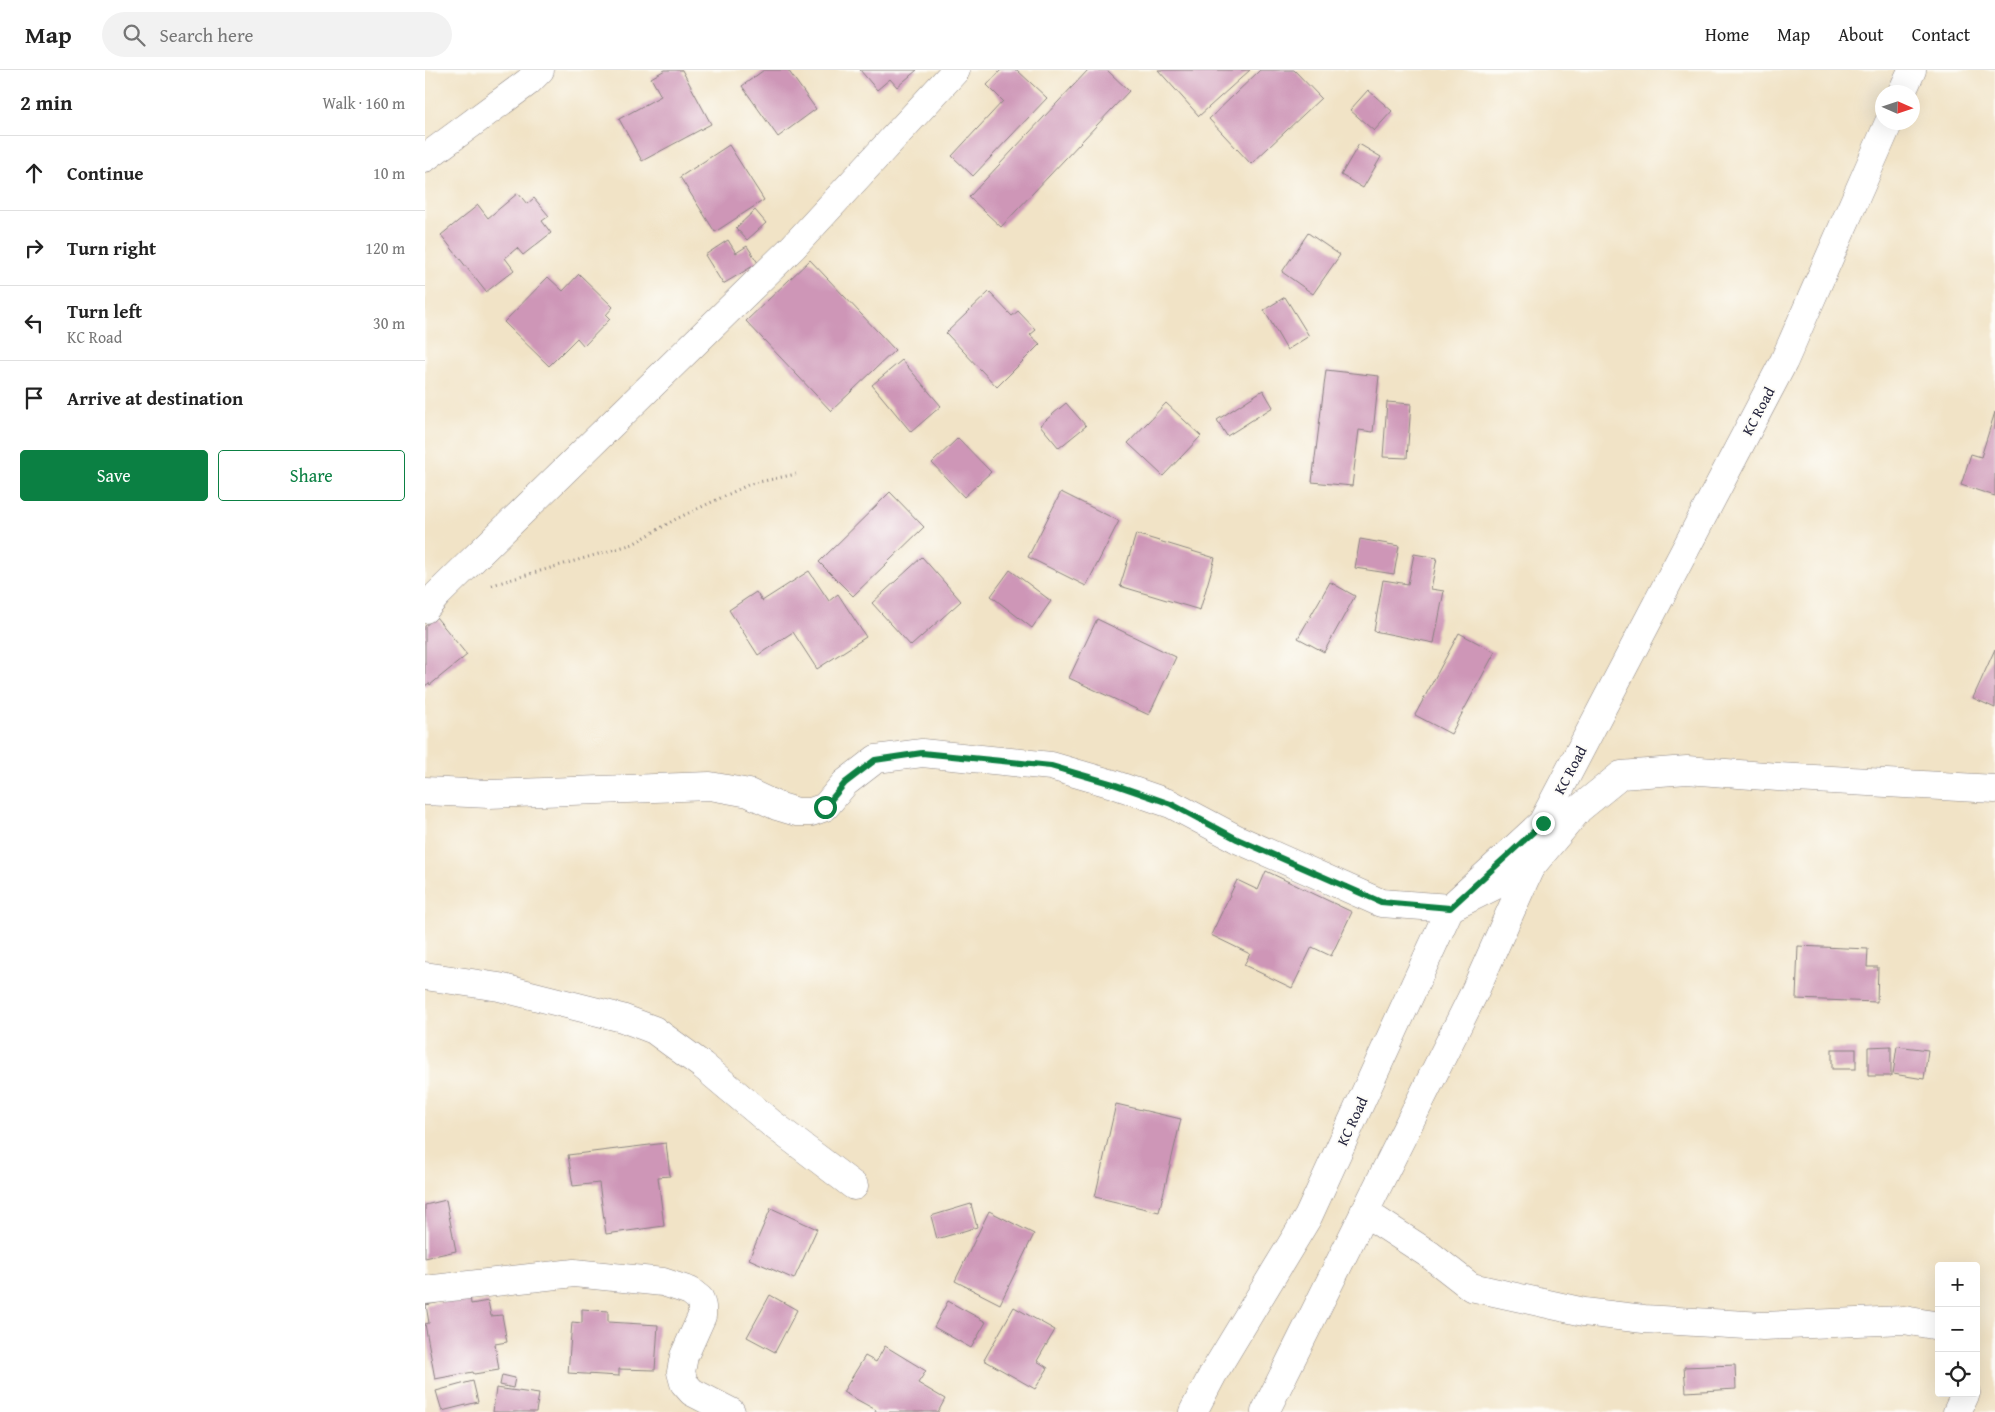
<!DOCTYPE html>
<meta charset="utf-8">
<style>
:root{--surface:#fff;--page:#f2f2f2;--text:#222;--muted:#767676;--line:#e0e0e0;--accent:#0b8043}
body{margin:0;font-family:"Gentium Book Plus",serif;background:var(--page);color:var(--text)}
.controls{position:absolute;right:15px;bottom:15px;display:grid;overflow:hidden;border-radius:5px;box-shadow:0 5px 20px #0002}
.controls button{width:45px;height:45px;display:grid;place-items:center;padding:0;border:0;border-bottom:1px solid var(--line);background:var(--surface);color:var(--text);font:25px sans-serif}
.compass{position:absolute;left:1450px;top:15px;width:45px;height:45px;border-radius:50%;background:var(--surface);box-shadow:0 5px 20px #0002;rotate:93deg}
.stop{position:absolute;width:15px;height:15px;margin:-11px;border:4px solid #0b8043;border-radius:50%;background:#fff}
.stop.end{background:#0b8043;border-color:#fff;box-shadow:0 1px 5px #0008}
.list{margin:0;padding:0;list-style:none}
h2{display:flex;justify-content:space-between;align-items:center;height:65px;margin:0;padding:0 20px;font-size:21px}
h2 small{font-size:16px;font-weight:400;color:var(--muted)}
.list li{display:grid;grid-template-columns:32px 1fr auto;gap:15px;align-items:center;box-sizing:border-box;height:75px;padding:0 20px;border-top:1px solid var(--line)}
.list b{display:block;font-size:19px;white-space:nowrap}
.list p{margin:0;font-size:16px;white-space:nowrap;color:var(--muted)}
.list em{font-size:16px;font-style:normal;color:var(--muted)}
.actions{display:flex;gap:10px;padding:15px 20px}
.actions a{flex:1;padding:11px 0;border:1px solid var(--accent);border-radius:5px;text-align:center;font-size:18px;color:var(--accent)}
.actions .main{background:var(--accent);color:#fff}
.icon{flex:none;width:28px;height:28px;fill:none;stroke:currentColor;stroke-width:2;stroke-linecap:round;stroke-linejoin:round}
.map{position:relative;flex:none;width:1570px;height:1342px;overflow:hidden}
header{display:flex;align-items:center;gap:30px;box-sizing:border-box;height:70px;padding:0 25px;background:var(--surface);border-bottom:1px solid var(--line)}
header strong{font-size:24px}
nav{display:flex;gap:28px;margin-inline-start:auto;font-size:18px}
.search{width:350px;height:45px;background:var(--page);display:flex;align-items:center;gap:12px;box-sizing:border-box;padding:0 18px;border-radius:28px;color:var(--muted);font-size:19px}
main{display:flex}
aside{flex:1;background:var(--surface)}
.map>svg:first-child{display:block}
</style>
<header>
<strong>Map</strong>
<div class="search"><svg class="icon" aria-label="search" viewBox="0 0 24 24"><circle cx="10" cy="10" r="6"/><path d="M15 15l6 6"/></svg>Search here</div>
<nav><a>Home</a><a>Map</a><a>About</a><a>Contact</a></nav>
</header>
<main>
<aside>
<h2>2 min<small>Walk · 160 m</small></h2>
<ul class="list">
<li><svg class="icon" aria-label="ahead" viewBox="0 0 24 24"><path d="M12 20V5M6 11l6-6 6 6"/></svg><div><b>Continue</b></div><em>10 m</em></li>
<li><svg class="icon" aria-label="right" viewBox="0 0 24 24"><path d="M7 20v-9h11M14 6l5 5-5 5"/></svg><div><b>Turn right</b></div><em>120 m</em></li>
<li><svg class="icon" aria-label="left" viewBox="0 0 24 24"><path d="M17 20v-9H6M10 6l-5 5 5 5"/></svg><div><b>Turn left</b><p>KC Road</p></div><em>30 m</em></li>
<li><svg class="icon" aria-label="arrive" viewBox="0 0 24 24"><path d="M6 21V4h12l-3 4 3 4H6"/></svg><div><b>Arrive at destination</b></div></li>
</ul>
<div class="actions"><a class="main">Save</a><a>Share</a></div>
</aside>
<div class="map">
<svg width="1570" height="1342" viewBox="0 0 1570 1342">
<rect width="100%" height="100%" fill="#fdfcf7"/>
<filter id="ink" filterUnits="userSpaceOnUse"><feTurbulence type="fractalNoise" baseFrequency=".02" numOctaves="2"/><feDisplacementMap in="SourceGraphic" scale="10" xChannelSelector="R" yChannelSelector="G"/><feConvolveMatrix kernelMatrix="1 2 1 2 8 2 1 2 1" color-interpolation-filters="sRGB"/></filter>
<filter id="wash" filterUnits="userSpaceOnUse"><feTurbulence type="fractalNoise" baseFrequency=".0096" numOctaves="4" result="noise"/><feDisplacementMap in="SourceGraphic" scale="20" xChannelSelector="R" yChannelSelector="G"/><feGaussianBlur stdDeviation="1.12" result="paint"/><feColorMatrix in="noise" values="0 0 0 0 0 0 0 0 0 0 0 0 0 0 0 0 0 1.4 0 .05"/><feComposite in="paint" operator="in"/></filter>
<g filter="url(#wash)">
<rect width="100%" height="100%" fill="#f1e3c6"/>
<g id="blocks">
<g fill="#ce96b7">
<path d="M240,0H257L286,54L217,91L194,49L236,26L226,8Z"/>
<path d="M339,0H363L391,39L353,67L317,16Z"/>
<path d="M435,0H492L472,17L465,9L452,20Z"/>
<path d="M576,0H592L622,28L548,106L527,86L578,31L562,15Z"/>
<path d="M663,0H682L704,21L576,157L544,127Z"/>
<path d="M733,0H825L774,46Z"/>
<path d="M835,0H869L896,28L826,94L784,49Z"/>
<path d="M943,20L967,41L949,61L925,40Z"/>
<path d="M934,74L956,87L938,118L916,105Z"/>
<path d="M304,75L339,130L290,162L255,107Z"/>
<path d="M93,123L102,134L109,128L124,146L117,151L126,163L98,185L92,178L80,188L89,200L61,222L16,165L53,135L63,148Z"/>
<path d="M330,140L341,153L322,170L311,158Z"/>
<path d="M883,163L915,185L888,224L857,202Z"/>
<path d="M303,170L311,183L322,176L333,193L298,214L280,185Z"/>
<path d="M385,190L470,280L406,341L321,251Z"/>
<path d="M154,204L188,237L181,245L185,249L159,276L152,268L124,296L79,252L123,207L138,221Z"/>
<path d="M564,222L587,246L593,241L611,260L605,265L615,274L572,317L521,263Z"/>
<path d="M860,227L884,266L862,280L839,240Z"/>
<path d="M477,290L516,336L486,362L447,315Z"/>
<path d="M901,300L954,306L948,362L934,360L927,416L887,412Z"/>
<path d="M838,320L848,337L802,366L792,350Z"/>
<path d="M962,332L986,334L982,388L958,387Z"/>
<path d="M641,333L661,356L634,378L615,355Z"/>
<path d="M741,333L776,366L738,406L703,373Z"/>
<path d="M1570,342V426L1536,415L1546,384L1556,387Z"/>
<path d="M533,368L566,402L539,427L507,393Z"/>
<path d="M465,422L499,457L428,526L394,492Z"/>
<path d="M636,422L694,451L661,516L603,487Z"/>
<path d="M711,464L790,488L775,540L695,516Z"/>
<path d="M935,469L974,476L969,504L930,498Z"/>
<path d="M989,484L1012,488L1006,519L1019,521L1009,573L949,561L958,510L983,514Z"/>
<path d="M497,487L536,531L486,576L447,533Z"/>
<path d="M585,500L626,531L607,558L566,526Z"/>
<path d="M384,501L404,531L413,524L441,567L392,599L368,562L333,585L304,540L331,522L337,531Z"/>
<path d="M905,512L930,526L899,582L873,568Z"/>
<path d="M11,547L42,585L5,615L4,613L0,616V556Z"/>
<path d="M672,549L751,587L724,645L644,608Z"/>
<path d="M1034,563L1070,582L1026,664L990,645Z"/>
<path d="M1570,579V638L1548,628Z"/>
<path d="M841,801L927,842L906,886L887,877L867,918L819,895L825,884L786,865L812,810L833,820Z"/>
<path d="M1373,876L1443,879L1442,897H1453L1452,932L1371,929Z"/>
<path d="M1466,976V1006H1443V977Z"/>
<path d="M1472,976L1503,980L1499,1009L1468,1004Z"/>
<rect x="1407" y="979" width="24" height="20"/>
<path d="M691,1034L756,1049L734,1142L670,1127Z"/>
<path d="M241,1073L245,1106L233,1107L239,1156L181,1164L174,1113L148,1116L143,1085Z"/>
<path d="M21,1130L31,1181L0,1188V1135Z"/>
<path d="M546,1134L552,1157L512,1169L506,1146Z"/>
<path d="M346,1138L392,1159L369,1209L324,1189Z"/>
<path d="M564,1141L609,1164L575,1234L530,1211Z"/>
<path d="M345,1225L372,1240L350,1282L322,1267Z"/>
<path d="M45,1226L46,1234L63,1231L66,1246L77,1245L82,1272L70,1274L74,1300L49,1304L48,1302L10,1309L0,1254L4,1253L1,1235Z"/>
<path d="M523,1231L561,1252L546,1278L509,1257Z"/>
<path d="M589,1237L630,1260L612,1291L623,1298L610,1319L559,1290Z"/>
<path d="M157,1239L183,1241V1252L233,1255L230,1300L194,1299V1306L143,1303L147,1252L157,1253Z"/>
<path d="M460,1276L501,1301L493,1313L520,1329L513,1342H450L451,1340L418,1322L440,1286L451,1292Z"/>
<path d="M1310,1295L1311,1319L1261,1322L1259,1297Z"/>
<path d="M77,1305L90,1308L88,1318L75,1315Z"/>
<path d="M48,1311L53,1332L17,1341L11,1321Z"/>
<path d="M71,1318L114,1324L111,1342H68Z"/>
</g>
</g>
</g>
<g filter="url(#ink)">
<use href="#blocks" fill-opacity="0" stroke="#8a8280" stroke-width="1"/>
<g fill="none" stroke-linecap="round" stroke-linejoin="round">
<g stroke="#8a8280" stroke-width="29">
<g id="minor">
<path d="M1477,22L1487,0"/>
<path d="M0,88L103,12L115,0"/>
<path d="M0,539L12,525L368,177L531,0"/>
<path d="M0,721L64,724L285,716L324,723L352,736L372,742H386L400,737L420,713L451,689L497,683L626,696L688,714L746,734L812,769L956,833L1025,838L1105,798L1154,739L1196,705L1262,700L1353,707L1570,719"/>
<path d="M0,906L74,917L197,948L229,960L277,995L346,1053L429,1116"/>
<path d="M939,1142L1005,1185L1046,1217L1159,1242L1219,1249L1338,1256L1479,1250L1514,1256"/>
<path d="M0,1220L149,1203L238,1212L265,1221L275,1229L277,1237V1246L259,1286L256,1302L259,1313L267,1322L306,1342"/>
<path d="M768,1342L788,1304L883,1147L1025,838L1117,753L1359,291L1464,52"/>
<path d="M840,1342L1049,923L1105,798"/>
<path d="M1532,1342L1541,1323"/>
</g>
</g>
<path stroke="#8a8280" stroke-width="3" stroke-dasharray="1 4" stroke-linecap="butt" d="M67,515L208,474L251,449L325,414L371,404"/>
<use href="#minor" stroke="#fff" stroke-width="28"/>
</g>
</g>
<g fill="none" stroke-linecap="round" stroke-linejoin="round" filter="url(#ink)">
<path stroke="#0b8043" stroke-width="6" d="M400,737L420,713L450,690L497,683L626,696L688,714L746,734L812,769L956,832L1025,838L1118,753"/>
</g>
<g text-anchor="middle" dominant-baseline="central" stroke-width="4" stroke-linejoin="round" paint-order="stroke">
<g font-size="15" fill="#22223b" stroke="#fdfcf7">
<text transform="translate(1333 341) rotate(-62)">KC Road</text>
<text transform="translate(1145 700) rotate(-62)">KC Road</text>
<text transform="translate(927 1051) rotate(-65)">KC Road</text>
</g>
</g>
</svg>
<div class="controls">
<button>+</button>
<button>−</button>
<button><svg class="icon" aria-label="locate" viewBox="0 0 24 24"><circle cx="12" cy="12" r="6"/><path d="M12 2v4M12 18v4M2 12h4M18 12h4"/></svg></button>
</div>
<svg class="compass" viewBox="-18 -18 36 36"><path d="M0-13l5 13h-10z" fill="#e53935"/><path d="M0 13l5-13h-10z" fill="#767676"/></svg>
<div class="stop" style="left:400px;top:737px"></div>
<div class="stop end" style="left:1118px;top:753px"></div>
</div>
</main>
